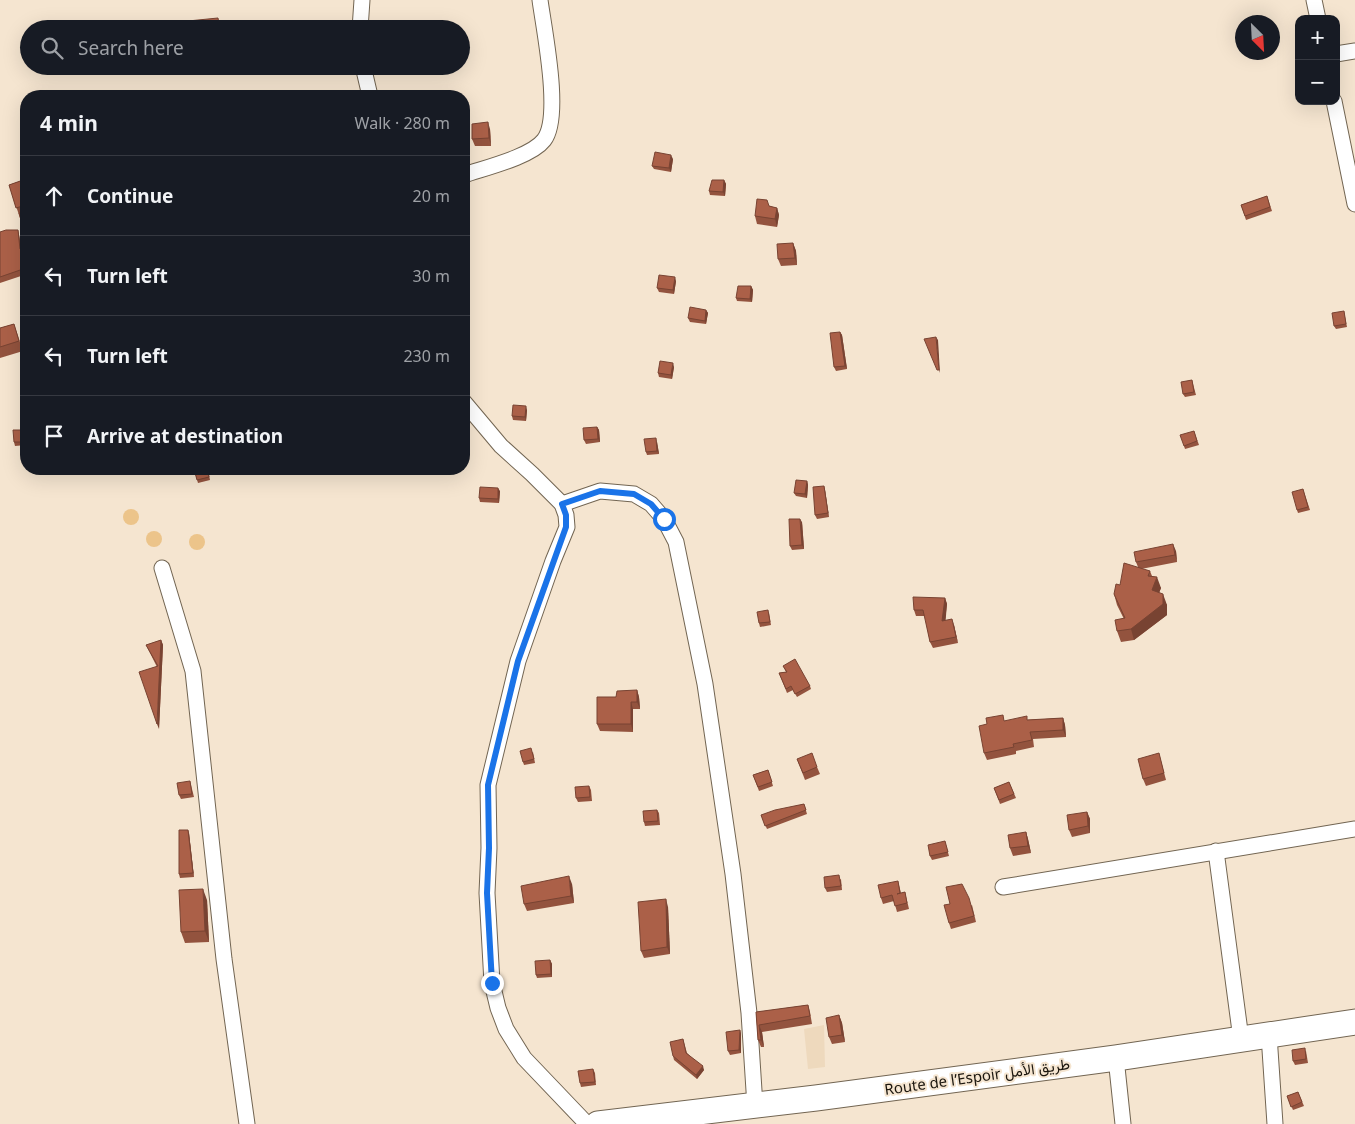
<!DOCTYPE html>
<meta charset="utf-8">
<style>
:root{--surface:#171b24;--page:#242831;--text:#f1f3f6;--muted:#9ea1a6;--line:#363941}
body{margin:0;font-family:"Noto Sans",Vazirmatn,sans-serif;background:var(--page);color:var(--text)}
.controls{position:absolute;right:15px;top:15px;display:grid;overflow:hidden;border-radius:10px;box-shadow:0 5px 20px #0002}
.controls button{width:45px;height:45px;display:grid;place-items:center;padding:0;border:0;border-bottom:1px solid var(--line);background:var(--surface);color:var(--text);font:25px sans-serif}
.compass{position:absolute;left:1235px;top:15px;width:45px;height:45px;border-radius:50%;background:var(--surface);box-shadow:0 5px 20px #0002;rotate:156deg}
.stop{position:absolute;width:15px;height:15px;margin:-11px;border:4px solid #1a73e8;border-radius:50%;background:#fff}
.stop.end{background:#1a73e8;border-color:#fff;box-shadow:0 1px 5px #0008}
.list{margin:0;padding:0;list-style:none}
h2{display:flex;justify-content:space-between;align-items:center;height:65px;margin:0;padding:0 20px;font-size:21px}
h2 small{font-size:16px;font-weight:400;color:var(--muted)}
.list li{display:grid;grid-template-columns:32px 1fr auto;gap:15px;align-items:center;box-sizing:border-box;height:80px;padding:0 20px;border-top:1px solid var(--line)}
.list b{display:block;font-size:19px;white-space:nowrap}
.list em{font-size:16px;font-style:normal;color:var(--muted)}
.icon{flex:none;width:28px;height:28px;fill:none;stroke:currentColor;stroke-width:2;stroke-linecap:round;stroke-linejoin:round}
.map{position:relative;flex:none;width:1355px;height:1124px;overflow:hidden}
.search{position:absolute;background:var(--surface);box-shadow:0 5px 20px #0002;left:20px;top:20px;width:450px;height:55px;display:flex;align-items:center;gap:12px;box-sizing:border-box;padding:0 18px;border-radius:28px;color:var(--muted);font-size:19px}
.panel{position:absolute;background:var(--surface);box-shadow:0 5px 20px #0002;left:20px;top:90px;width:450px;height:385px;border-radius:20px}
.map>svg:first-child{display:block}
</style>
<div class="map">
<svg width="1355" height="1124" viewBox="0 0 1355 1124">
<rect width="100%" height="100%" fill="#f5e5d0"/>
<path fill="#eed9bd" d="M824,1025L825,1067L808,1069L804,1029Z"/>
<g fill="#ecc48a">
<circle cx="131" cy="517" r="8"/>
<circle cx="154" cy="539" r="8"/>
<circle cx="197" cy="542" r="8"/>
</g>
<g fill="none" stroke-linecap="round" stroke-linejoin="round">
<g stroke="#726552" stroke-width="17">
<g id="minor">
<path d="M1314,0L1318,19"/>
<path d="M360,29L362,0"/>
<path d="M1336,54L1355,51"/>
<path d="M363,66L370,96"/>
<path d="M1334,101L1355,204"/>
<path d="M464,175C484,168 531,157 544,140C562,117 544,30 540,0"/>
<path d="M464,402L501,446L532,474L562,504L566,515L567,527L553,561L518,661L488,785L489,848L487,893L492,983L498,1008L506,1029L524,1058L587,1124"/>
<path d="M562,504L600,491L634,494L651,504L664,519L676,542L705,684L733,874L749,1013L755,1106"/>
<path d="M162,568L193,671L224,959L247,1124"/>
<path d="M1216,851L1241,1039"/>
<path d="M1003,887L1355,829"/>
<path d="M1269,1035L1275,1124"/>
<path d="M1116,1058L1123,1124"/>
</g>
</g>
<g stroke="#726552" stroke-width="27">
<path id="trunk" d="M598,1124L816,1098L1116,1058L1355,1022"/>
</g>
<use href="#minor" stroke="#fff" stroke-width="15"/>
<use href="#trunk" stroke="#fff" stroke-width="25"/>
</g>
<g fill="#93533e">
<path d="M276,66H294V68L277,70Z"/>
<path d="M490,129L491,146H475L472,139Z"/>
<path d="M673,159L671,172L654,169L652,166Z"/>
<path d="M26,179V223L22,224L9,185Z"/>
<path d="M724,180L726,184L725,196L710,195L709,191Z"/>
<path d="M1267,196L1272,211L1246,220L1241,205Z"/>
<path d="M769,206L777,208L779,215L777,227L757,224L755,216Z"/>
<path d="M18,230L19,235L21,249L26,250V286L24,275L0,283V232Z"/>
<path d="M793,243L796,251L797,265L781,266L778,259Z"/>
<path d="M676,281L674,294L659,292L657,288Z"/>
<path d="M751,286L753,290L752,302L737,301L736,298Z"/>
<path d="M706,310L708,313L706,324L690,322L688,318Z"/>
<path d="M1344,311L1347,327L1336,329L1334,326Z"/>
<path d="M14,324L23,351L0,358V328Z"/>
<path d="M840,332L842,335L847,369L836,371L834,367Z"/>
<path d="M674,367L672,379L659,377L658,373Z"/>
<path d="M1192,380L1196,395L1185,397L1183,394Z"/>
<path d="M527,410L526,421L513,420L512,416Z"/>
<path d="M597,427L599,430L600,442L586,444L584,440Z"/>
<path d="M25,430L26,434V445L15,446L14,442Z"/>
<path d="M1194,431L1199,445L1185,449L1184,446Z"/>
<path d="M657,442L659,454L647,455L646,452Z"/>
<path d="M194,469H208L210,480L198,483Z"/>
<path d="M807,481L808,485L807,498L796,496L794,493Z"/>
<path d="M824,486L825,490L829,517L817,519L815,515Z"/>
<path d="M1303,489L1310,510L1298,513L1297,510Z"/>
<path d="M500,491L499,503L480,502L479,498Z"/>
<path d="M802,522L804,549L792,550L790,546Z"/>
<path d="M1176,551L1177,562L1141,569L1150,571L1152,576L1161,588L1159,593L1167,605V615L1134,640L1121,642L1117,631L1124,619L1117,605L1114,594L1120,585L1138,567L1136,562Z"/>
<path d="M945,598L947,604L945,620L954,625L958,643L933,648L930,642L925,616H916L914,610Z"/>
<path d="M769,613L771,625L760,627L759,623Z"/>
<path d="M161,640L163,645L159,729L157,667L146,645Z"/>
<path d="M783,666L810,686L811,689L797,697L793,690L787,693L779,673L786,672Z"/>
<path d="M637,690L639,697L640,709H633V732L600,731L597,724Z"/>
<path d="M1063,718L1065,725L1066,737L1033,739L1034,747L1016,751V754L987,760L984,753L1005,721Z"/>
<path d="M533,752L535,763L524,765L523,762Z"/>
<path d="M1159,753L1166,780L1146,786L1143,779Z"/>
<path d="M797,759L817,767L820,774L805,780Z"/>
<path d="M768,770L773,786L759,791L753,775Z"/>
<path d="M190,781L194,797L181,799L179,795Z"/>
<path d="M1009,782L1016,798L1000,804L994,788Z"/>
<path d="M589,786L591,790L592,801L578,802L576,798Z"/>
<path d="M804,804L807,814L767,829L761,815Z"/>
<path d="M657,810L659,813L660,825L645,826L644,822Z"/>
<path d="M1087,812L1090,819V833L1072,837L1069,830Z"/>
<path d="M188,830L189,833L194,877L180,878L179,874Z"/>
<path d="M1026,832L1028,839L1031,853L1013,856L1010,848Z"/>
<path d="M945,841L949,856L932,860L930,856Z"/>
<path d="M841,879L842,890L827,892L825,888Z"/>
<path d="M898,881L901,893L905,892L909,909L897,912L894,901L883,904L881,898Z"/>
<path d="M572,884L574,903L527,911L524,904Z"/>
<path d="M207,900L209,942L185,943L181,932Z"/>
<path d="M972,905L976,922L951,929L949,923Z"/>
<path d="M668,907L670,954L644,958L641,951Z"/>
<path d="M550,960L552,964V977L537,978L536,975Z"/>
<path d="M808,1005L810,1012L812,1024L762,1032L764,1047H761L758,1040L756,1012Z"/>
<path d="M839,1015L842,1023L845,1042L832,1044L829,1037Z"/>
<path d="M740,1030L741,1034V1053L730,1055L728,1051Z"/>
<path d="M683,1039L687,1053L704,1070L697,1079L674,1060L673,1056Z"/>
<path d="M1306,1051L1308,1063L1295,1065L1293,1061Z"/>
<path d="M593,1069L595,1073L596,1085L581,1087L580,1083Z"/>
<path d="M1298,1092L1304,1106L1293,1110L1287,1096Z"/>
</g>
<g fill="#784332">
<path d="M488,122L490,129L491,146L489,138Z"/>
<path d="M671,155L673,159L671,172L669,168Z"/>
<path d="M724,180L726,184L725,196L723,192Z"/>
<path d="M777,208L779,215L777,227L775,219Z"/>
<path d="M18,230L19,235L22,254L20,249Z"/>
<path d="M793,243L796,251L797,265L795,258Z"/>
<path d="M675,277L676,281L674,294L673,290Z"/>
<path d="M751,286L753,290L752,302L750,299Z"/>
<path d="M706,310L708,313L706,324L705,321Z"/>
<path d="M840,332L842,335L847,369L845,366Z"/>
<path d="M936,337L938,340L940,373L939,370Z"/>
<path d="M673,363L674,367L672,379L671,375Z"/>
<path d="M526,406L527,410L526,421L525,417Z"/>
<path d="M597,427L599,430L600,442L598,439Z"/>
<path d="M656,438L657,442L659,454L657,451Z"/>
<path d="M807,481L808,485L807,498L805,494Z"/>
<path d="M824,486L825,490L829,517L828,513Z"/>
<path d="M498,488L500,491L499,503L498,499Z"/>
<path d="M800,519L802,522L804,549L802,545Z"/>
<path d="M1173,544L1176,551L1177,562L1175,555Z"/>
<path d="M1157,577L1161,588L1156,600L1152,590Z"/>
<path d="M1163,594L1167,605V615L1134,640L1131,629Z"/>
<path d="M945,598L947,604L945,627L942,621Z"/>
<path d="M952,619L954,625L958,643L956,637Z"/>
<path d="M161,640L163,645L159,729L157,724Z"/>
<path d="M637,690L639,697L640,709L637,702Z"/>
<path d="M631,702L633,709V732L631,724Z"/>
<path d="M1063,718L1065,725L1066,737L1063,730Z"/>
<path d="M1087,812L1090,819V833L1088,826Z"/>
<path d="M188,830L189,833L194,877L193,873Z"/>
<path d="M1026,832L1028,839L1031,853L1028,846Z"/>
<path d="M569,876L572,884L574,903L571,896Z"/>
<path d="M203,889L207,900L209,942L205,931Z"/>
<path d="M666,899L668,907L670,954L667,947Z"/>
<path d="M550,960L552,964V977L551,974Z"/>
<path d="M839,1015L842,1023L845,1042L842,1035Z"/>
<path d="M759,1025L762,1032L764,1047L761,1040Z"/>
<path d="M740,1030L741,1034V1053L739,1050Z"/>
<path d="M703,1066L704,1070L697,1079L696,1075Z"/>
</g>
<g fill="#ab6048" stroke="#784332">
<path d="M218,18L220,29H190L188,21Z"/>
<path d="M488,122L489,138L472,139V124Z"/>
<path d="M655,152L671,155L669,168L652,166Z"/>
<path d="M26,179V205L16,208L9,185Z"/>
<path d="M712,180H724L723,192L709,191Z"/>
<path d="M1267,196L1270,207L1245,216L1241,205Z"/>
<path d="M757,199L767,200L769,206L777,208L775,219L755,216Z"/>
<path d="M26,211V219L21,220L19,213Z"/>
<path d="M6,230H18L20,249L26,248V268L0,277V232Z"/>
<path d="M793,243L795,258L778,259L777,244Z"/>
<path d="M26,273V286L24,274Z"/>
<path d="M659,275L675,277L673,290L657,288Z"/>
<path d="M738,286H751L750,299L736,298Z"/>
<path d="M690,307L706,310L705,321L688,318Z"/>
<path d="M1344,311L1346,324L1334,326L1332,313Z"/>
<path d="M14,324L19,341L0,347V328Z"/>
<path d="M840,332L845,366L834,367L830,333Z"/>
<path d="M936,337L939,370H937L924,339Z"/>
<path d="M660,361L673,363L671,375L658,373Z"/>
<path d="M1192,380L1194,392L1183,394L1181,382Z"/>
<path d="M513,405L526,406L525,417L512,416Z"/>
<path d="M597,427L598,439L584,440L583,428Z"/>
<path d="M13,430H25L26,442H14Z"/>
<path d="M1194,431L1197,441L1184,446L1180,435Z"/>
<path d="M656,438L657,451L646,452L644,439Z"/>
<path d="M194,469H207L209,477L197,480Z"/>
<path d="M796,480L807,481L805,494L794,493Z"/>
<path d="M824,486L828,513L815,515L813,487Z"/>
<path d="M480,487L498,488V499L479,498Z"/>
<path d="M1303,489L1308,507L1297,510L1292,492Z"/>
<path d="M789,519H800L802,545L790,546Z"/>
<path d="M1173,544L1175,555L1136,562L1134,552Z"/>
<path d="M1124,563L1150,571L1148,576L1157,577L1152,590L1163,594V604L1131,629L1117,631L1115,620L1125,618L1114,594L1116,584L1120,585Z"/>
<path d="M913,597L945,598L942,621L952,619L956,637L930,642L923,610H914Z"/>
<path d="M768,610L770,622L759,623L757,612Z"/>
<path d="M161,640L157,724L139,672L158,666L146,645Z"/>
<path d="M795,659L810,686L795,694L791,686L786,689L779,673L787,672L783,666Z"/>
<path d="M637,690V702H631V724H597V697H616L617,691Z"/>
<path d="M1003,715L1004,721L1027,716V720L1063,718V730L1030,732L1032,740L1013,744L1014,747L984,753L979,726L987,724L986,718Z"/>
<path d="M531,748L534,759L523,762L520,751Z"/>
<path d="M812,753L817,767L803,773L797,759Z"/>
<path d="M1159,753L1164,773L1143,779L1138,759Z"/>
<path d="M768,770L772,782L758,787L753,775Z"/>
<path d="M190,781L192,794L179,795L177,783Z"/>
<path d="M1009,782L1014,794L999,800L994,788Z"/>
<path d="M589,786L590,797L576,798L575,787Z"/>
<path d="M804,804L806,810L765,826L761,815L775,810Z"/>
<path d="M657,810L658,821L644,822L643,811Z"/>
<path d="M1087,812L1088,826L1069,830L1067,815Z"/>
<path d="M179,830H188L193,873L179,874Z"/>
<path d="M1026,832L1028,846L1010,848L1008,835Z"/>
<path d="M945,841L948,852L930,856L928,845Z"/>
<path d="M839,875L841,886L825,888L824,877Z"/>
<path d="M569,876L571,896L524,904L521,886Z"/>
<path d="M898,881L900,893L897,894L905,892L907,903L895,906L892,895L881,898L878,885Z"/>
<path d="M962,884L969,898L974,916L949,923L944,905L950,904L946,887Z"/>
<path d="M203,889L205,931L181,932L179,890Z"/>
<path d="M666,899L667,947L641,951L638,902Z"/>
<path d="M550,960L551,974L536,975L535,961Z"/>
<path d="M808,1005L810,1016L759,1025L761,1040H758L756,1012Z"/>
<path d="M839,1015L842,1035L829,1037L826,1018Z"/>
<path d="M740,1030L739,1050L728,1051L726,1032Z"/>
<path d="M683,1039L686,1053L703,1066L696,1075L673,1056L670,1042Z"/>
<path d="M1305,1048L1306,1059L1293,1061L1292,1050Z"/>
<path d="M593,1069L595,1082L580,1083L578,1071Z"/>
<path d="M1298,1092L1302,1102L1291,1107L1287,1096Z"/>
</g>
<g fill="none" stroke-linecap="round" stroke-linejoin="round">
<path stroke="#1a73e8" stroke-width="6" d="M492,983L487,893L489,848L488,785L518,661L566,527V515L562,504L600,491L634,494L651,504L664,519"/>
</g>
<g text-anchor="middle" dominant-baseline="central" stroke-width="4" stroke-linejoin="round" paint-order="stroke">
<g font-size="15" fill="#1c170f" stroke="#f5e5d0">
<text transform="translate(977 1076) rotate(-8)">Route de l’Espoir طريق الأمل</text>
</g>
</g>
</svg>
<div class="controls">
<button>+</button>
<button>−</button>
</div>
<svg class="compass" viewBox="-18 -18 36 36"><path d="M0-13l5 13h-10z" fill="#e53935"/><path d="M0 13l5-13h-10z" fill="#9ea1a6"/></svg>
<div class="stop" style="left:664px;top:519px"></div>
<div class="stop end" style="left:492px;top:983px"></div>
<div class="search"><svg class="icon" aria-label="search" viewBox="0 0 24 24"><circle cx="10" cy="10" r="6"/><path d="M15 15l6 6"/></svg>Search here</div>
<section class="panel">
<h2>4 min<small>Walk · 280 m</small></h2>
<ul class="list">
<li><svg class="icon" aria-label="ahead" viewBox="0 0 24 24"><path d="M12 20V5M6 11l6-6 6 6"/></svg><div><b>Continue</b></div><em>20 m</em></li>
<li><svg class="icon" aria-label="left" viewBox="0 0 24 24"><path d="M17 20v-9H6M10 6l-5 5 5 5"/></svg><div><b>Turn left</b></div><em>30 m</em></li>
<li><svg class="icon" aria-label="left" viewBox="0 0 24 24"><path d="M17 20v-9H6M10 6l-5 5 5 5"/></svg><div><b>Turn left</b></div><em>230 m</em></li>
<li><svg class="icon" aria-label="arrive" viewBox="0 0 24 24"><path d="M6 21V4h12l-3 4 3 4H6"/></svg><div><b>Arrive at destination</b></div></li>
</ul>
</section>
</div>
